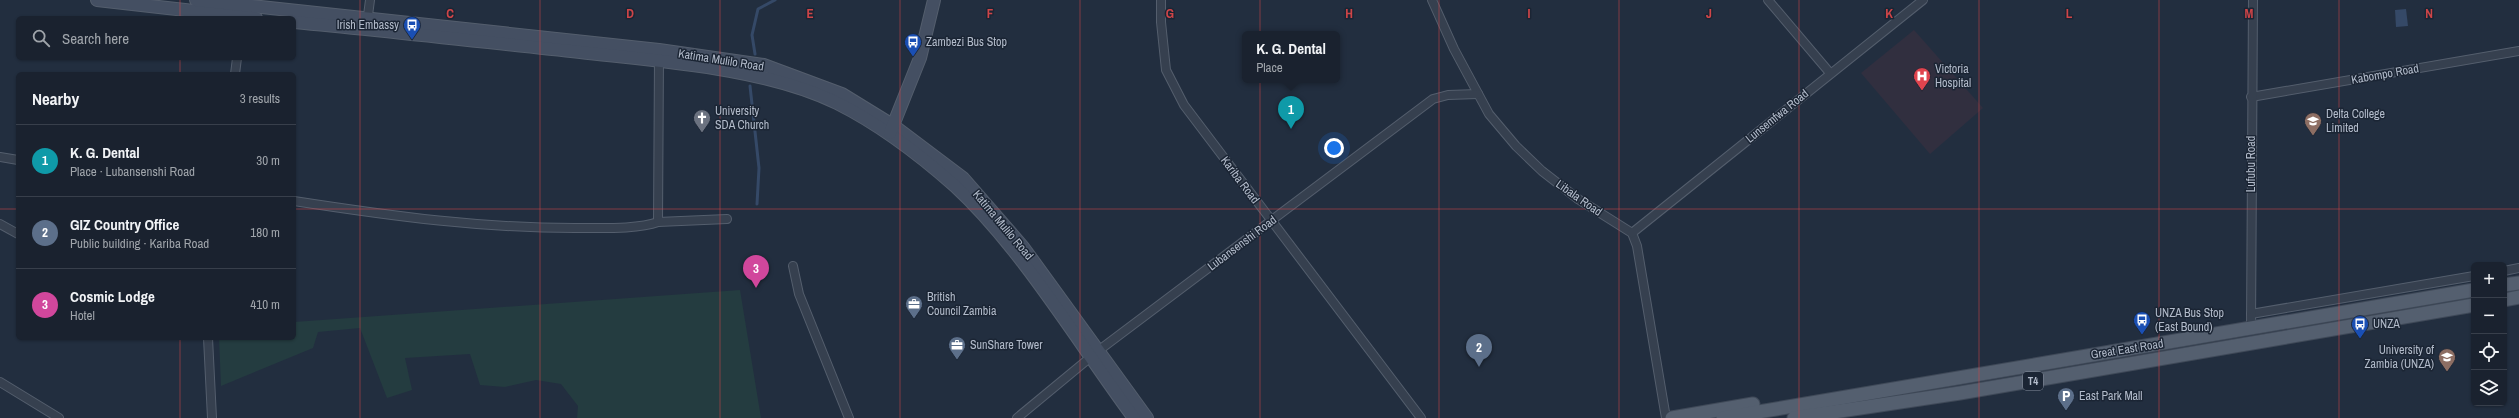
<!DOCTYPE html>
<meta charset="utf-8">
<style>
:root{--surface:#1a222f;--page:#272f3b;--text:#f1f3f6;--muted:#9fa4aa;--line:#383f4b;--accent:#ea580c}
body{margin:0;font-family:"Archivo Narrow",sans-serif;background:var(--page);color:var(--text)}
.controls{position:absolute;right:12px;bottom:12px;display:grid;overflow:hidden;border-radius:6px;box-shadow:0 1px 3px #0004}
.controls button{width:36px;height:36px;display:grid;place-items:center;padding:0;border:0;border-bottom:1px solid var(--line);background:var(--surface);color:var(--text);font:20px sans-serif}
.you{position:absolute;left:1334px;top:148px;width:14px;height:14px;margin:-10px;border:3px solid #fff;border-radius:50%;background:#1a73e8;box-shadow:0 0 0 6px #1a73e833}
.badge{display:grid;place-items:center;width:26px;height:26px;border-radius:50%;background:var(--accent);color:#fff;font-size:13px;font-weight:700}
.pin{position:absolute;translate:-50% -33px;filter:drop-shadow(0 1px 2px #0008)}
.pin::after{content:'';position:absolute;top:21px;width:14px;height:12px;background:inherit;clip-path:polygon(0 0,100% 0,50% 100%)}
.popup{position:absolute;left:1242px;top:31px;width:98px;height:52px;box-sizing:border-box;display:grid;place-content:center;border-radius:6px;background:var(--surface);filter:drop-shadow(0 1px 3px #0005);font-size:13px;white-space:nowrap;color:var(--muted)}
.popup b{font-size:15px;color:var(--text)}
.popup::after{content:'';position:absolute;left:50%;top:100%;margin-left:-8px;border:8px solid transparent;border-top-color:var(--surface)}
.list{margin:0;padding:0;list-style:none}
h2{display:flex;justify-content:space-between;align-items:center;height:52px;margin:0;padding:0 16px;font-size:17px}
h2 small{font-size:13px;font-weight:400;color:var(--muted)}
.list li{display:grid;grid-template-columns:26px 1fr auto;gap:12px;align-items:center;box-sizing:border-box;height:72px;padding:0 16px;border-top:1px solid var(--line)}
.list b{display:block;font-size:15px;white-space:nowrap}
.list p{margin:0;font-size:13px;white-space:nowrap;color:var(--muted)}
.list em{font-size:13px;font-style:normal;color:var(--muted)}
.icon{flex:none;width:22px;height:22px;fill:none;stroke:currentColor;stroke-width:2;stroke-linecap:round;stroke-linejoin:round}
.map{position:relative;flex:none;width:2519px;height:418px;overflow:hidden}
.search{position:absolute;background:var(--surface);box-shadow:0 1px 3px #0004;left:16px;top:16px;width:280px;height:44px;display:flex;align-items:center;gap:10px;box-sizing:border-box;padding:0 14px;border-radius:6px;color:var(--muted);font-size:15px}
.panel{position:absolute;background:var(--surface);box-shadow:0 1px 3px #0004;left:16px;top:72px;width:280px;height:268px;border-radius:6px}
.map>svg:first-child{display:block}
</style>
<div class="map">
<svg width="2519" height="418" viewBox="0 0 2519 418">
<rect width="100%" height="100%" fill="#222e3f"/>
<path fill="#312f3f" d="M1914,30L1983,108L1930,154L1861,73Z"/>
<path fill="#243c40" d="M740,290L761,418H577L578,406L561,384L536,380L505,387L480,385L470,354L405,358L412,390L387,398L360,328L318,332L313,348L221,386L219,338H294V322Z"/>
<path fill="#354967" d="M2406,9L2408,26L2396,27L2395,10Z"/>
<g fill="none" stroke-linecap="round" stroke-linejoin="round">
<g stroke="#354967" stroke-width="3">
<path d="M755,54L752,35L758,9L775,0"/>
<path d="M750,86L759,168L757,204"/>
</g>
<g stroke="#545e6d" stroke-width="10">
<g id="street">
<path d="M1161,0V22L1166,70L1184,105L1421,418"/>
<path d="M1432,0L1454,49L1489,114L1516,146L1542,171L1578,199L1632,233L1637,246L1666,418"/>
<path d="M1768,0L1830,73"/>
<path d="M367,23L370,0"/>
<path d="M235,74L237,58"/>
<path d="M2251,97L2519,51"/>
<path d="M0,157L18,160"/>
<path d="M294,201C391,216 486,229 585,228C605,228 639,229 658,222L659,57"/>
<path d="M658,222L727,219"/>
<path d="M0,224L18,234"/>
<path d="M1632,233L1923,0"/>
<path d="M793,266L799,294L849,418"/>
<path d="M2504,271L2519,268"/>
<path d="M2251,314L2474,276"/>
<path d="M2251,328L2253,0"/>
<path d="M208,338L212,418"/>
<path d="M0,382L59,418"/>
<path d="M1017,418L1098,351L1433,99L1448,95L1478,94"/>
</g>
</g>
<g stroke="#545e6d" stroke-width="14">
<g id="secondary">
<path d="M97,0L256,18"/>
<path d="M196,0L659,50L764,65L842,94L894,126L963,178L1023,247L1147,418"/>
<path d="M294,22C390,31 485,42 580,52C660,61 766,68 837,103C879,124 920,155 955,186C1022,248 1079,344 1134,418"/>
<path d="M890,133L920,58L934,0"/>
</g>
</g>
<g stroke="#3f4958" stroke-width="15">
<g id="primary">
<path d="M2504,285L2519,283"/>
<path d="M2504,300L2519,297"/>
<path d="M1672,418L1753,404"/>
<path d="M1723,418L2474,290"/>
<path d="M1794,418L1960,393L2474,305"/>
</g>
</g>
<use href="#street" stroke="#36404f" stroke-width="8"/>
<use href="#secondary" stroke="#444f62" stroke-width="12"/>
<use href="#primary" stroke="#545f6f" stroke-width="13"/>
</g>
<path fill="none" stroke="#cf4548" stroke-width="1" stroke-opacity="0.55" d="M180,0V18M360,0V418M540,0V418M720,0V418M900,0V418M1080,0V418M1260,0V418M1439,0V418M1619,0V418M1799,0V418M1979,0V418M2159,0V418M2339,0V418M180,58V74M0,209H18M294,209H2519M180,338V418"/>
<defs>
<g id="bus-pin" transform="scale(0.9)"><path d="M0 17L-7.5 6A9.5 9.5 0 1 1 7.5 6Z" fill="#1a4fb4" stroke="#1b2534"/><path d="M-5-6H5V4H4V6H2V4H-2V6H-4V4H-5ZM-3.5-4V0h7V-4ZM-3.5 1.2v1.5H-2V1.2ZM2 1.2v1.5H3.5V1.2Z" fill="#fff"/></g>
<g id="hospital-pin" transform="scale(0.9)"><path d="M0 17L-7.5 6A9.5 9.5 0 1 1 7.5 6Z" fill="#e0444e" stroke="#1b2534"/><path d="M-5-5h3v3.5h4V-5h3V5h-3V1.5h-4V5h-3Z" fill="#fff"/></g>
<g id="church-pin" transform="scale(0.9)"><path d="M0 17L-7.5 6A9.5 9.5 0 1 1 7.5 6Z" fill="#6b7280" stroke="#1b2534"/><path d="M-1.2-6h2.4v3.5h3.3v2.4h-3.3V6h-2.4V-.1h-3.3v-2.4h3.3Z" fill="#fff"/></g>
<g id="university-pin" transform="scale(0.9)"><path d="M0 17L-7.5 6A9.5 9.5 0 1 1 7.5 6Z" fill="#8d6e63" stroke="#1b2534"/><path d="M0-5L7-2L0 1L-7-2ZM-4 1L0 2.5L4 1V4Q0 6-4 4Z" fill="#fff"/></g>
<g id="office-pin" transform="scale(0.9)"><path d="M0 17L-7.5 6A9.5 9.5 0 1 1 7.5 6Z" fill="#5c6f8a" stroke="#1b2534"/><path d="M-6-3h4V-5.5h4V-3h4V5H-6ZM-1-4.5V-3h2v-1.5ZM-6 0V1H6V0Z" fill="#fff"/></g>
<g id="parking-pin" transform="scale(0.9)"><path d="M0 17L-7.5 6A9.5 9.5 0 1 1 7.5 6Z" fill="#5c6f8a" stroke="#1b2534"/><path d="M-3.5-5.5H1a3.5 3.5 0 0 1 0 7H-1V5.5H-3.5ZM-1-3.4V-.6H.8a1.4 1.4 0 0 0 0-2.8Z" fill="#fff"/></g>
</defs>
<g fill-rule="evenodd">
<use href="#bus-pin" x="412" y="25"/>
<use href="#bus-pin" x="913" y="42"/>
<use href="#hospital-pin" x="1922" y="76"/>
<use href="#church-pin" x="702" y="118"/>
<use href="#university-pin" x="2313" y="121"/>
<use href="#office-pin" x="914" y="304"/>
<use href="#bus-pin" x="2142" y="320"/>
<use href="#bus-pin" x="2360" y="324"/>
<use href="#office-pin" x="957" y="345"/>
<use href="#university-pin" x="2447" y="357"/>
<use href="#parking-pin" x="2066" y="396"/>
</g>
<g text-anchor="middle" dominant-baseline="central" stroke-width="3" stroke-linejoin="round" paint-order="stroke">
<rect fill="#1b2534" stroke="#858e9d" stroke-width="1" x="2023" y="372" width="20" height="18" rx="3"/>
<g font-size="11" font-weight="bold" fill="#b2bbca">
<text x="2033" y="381">T4</text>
</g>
<g font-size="12" fill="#b2bbca" stroke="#1b2534" text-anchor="start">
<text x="399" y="25" text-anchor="end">Irish Embassy</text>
<text x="926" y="42">Zambezi Bus Stop</text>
<text x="1935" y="69">Victoria<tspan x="1935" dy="14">Hospital</tspan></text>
<text x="715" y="111">University<tspan x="715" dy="14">SDA Church</tspan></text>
<text x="2326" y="114">Delta College<tspan x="2326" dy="14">Limited</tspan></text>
<text x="927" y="297">British<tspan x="927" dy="14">Council Zambia</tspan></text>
<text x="2155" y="313">UNZA Bus Stop<tspan x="2155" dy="14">(East Bound)</tspan></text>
<text x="2373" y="324">UNZA</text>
<text x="970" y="345">SunShare Tower</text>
<text x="2434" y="350" text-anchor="end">University of<tspan x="2434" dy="14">Zambia (UNZA)</tspan></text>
<text x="2079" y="396">East Park Mall</text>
</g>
<g font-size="12" fill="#b2bbca" stroke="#1b2534">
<text transform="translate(721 60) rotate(9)">Katima Mulilo Road</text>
<text transform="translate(2385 74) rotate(-10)">Kabompo Road</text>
<text transform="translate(1777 116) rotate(-39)">Lunsemfwa Road</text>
<text transform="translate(2251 164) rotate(-90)">Lufubu Road</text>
<text transform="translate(1240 180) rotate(53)">Kariba Road</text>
<text transform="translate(1579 198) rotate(35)">Libala Road</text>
<text transform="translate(1003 225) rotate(50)">Katima Mulilo Road</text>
<text transform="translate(1242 243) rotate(-37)">Lubansenshi Road</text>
<text transform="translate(2127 349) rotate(-9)">Great East Road</text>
</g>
</g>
<g font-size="13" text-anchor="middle" font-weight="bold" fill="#cf4548" stroke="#1b2534" stroke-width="3" stroke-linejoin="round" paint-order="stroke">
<text x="450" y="18">C</text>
<text x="630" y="18">D</text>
<text x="810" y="18">E</text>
<text x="990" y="18">F</text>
<text x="1170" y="18">G</text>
<text x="1349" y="18">H</text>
<text x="1529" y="18">I</text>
<text x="1709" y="18">J</text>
<text x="1889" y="18">K</text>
<text x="2069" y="18">L</text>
<text x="2249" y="18">M</text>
<text x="2429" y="18">N</text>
</g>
</svg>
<div class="controls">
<button>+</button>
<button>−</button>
<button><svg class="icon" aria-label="locate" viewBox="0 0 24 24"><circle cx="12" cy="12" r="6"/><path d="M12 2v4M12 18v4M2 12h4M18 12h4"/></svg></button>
<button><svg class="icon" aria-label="layers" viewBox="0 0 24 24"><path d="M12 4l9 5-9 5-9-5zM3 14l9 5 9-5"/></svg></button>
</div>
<div class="you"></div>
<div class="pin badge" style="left:1291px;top:129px;background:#0f9aa8">1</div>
<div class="popup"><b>K. G. Dental</b>Place</div>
<div class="pin badge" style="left:1479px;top:367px;background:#5c6f8a">2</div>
<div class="pin badge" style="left:756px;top:288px;background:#d1479c">3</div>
<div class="search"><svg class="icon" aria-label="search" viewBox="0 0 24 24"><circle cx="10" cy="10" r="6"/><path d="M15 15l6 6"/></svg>Search here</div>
<section class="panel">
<h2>Nearby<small>3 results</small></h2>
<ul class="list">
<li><span class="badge" style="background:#0f9aa8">1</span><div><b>K. G. Dental</b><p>Place · Lubansenshi Road</p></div><em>30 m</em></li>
<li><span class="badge" style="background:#5c6f8a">2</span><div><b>GIZ Country Office</b><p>Public building · Kariba Road</p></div><em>180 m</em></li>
<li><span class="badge" style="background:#d1479c">3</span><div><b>Cosmic Lodge</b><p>Hotel</p></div><em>410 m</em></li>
</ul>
</section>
</div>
